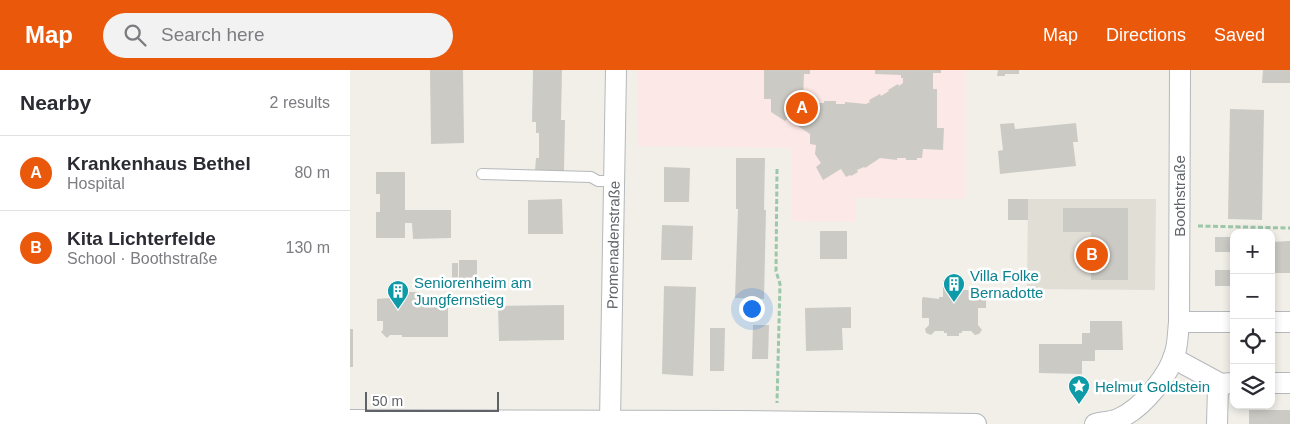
<!DOCTYPE html>
<meta charset="utf-8">
<style>
:root{--surface:#fff;--page:#f2f2f3;--text:#2b2b33;--muted:#7c7c81;--line:#e1e1e2;--accent:#ea580c}
body{margin:0;font-family:Helvetica,sans-serif;background:var(--page);color:var(--text)}
.controls{position:absolute;right:15px;bottom:15px;display:grid;overflow:hidden;border-radius:10px;box-shadow:0 2px 8px #0003}
.controls button{width:45px;height:45px;display:grid;place-items:center;padding:0;border:0;border-bottom:1px solid var(--line);background:var(--surface);color:var(--text);font:25px sans-serif}
.scale{position:absolute;left:15px;bottom:12px;width:134px;box-sizing:border-box;padding-left:5px;border:2px solid #5f6368;border-top:0;font-size:14px;line-height:18px;white-space:nowrap;color:#5f6368;-webkit-text-stroke:4px #fff;paint-order:stroke}
.you{position:absolute;left:401px;top:238px;width:18px;height:18px;margin:-12px;border:4px solid #fff;border-radius:50%;background:#1a73e8;box-shadow:0 0 0 8px #1a73e833}
.badge{display:grid;place-items:center;width:32px;height:32px;border-radius:50%;background:var(--accent);color:#fff;font-size:16px;font-weight:700}
.pin{position:absolute;translate:-50% -50%;border:2px solid #fff;box-shadow:0 1px 5px #0006}
.list{margin:0;padding:0;list-style:none}
h2{display:flex;justify-content:space-between;align-items:center;height:65px;margin:0;padding:0 20px;font-size:21px}
h2 small{font-size:16px;font-weight:400;color:var(--muted)}
.list li{display:grid;grid-template-columns:32px 1fr auto;gap:15px;align-items:center;box-sizing:border-box;height:75px;padding:0 20px;border-top:1px solid var(--line)}
.list b{display:block;font-size:19px;white-space:nowrap}
.list p{margin:0;font-size:16px;white-space:nowrap;color:var(--muted)}
.list em{font-size:16px;font-style:normal;color:var(--muted)}
.icon{flex:none;width:28px;height:28px;fill:none;stroke:currentColor;stroke-width:2;stroke-linecap:round;stroke-linejoin:round}
.map{position:relative;flex:none;width:940px;height:354px;overflow:hidden}
header{display:flex;align-items:center;gap:30px;box-sizing:border-box;height:70px;padding:0 25px;background:var(--accent);color:#fff}
header strong{font-size:24px}
nav{display:flex;gap:28px;margin-inline-start:auto;font-size:18px}
.search{width:350px;height:45px;background:var(--page);display:flex;align-items:center;gap:12px;box-sizing:border-box;padding:0 18px;border-radius:28px;color:var(--muted);font-size:19px}
main{display:flex}
aside{flex:1;background:var(--surface)}
.map>svg:first-child{display:block}
</style>
<header>
<strong>Map</strong>
<div class="search"><svg class="icon" aria-label="search" viewBox="0 0 24 24"><circle cx="10" cy="10" r="6"/><path d="M15 15l6 6"/></svg>Search here</div>
<nav><a>Map</a><a>Directions</a><a>Saved</a></nav>
</header>
<main>
<aside>
<h2>Nearby<small>2 results</small></h2>
<ul class="list">
<li><span class="badge">A</span><div><b>Krankenhaus Bethel</b><p>Hospital</p></div><em>80 m</em></li>
<li><span class="badge">B</span><div><b>Kita Lichterfelde</b><p>School · Boothstraße</p></div><em>130 m</em></li>
</ul>
</aside>
<div class="map">
<svg width="940" height="354" viewBox="0 0 940 354">
<rect width="100%" height="100%" fill="#f1efe8"/>
<path fill="#e1ded6" d="M678,129H806L805,220L677,219Z"/>
<path fill="#fce8e6" d="M288,0H615V129L505,128V152L441,151V78L288,76Z"/>
<g fill="#cccac5">
<path d="M80,0H113L114,73L81,74Z"/>
<path d="M183,0H212L211,50H215L214,101H185L186,88H189V63H186V52H182Z"/>
<path d="M414,0H460V4H454L453,30H445V35L441,41L459,52L461,37H469V33H474V31H486V34H495V32L516,34L520,32L519,30L530,24L531,26L539,21L538,20L548,14L549,16L553,13V8H551V5L525,4V0H591V3H583V19H587V58H594L593,80L573,79L572,88H567V90H556V88H547V90L530,88L515,98L514,97L507,100L508,102L501,106L500,105L496,107L491,99L473,110L466,97L471,93L465,84L466,75L460,74V64L437,49L435,51L421,42V29H414Z"/>
<path d="M648,0H669V4H655V6H647Z"/>
<path d="M913,0H940V13H912Z"/>
<path d="M880,39L914,40L912,150L878,149Z"/>
<path d="M664,53L665,59L726,53L728,72H723L726,96L650,104L648,81L653,80L650,54Z"/>
<path d="M386,88H415L414,140H416L414,229L385,228L388,139H386Z"/>
<path d="M314,97L340,98L339,132H314Z"/>
<path d="M26,102H55V140H101V168L63,169L62,153H55V168H26V142H30V124H26Z"/>
<path d="M212,129L213,164H178V130Z"/>
<rect x="658" y="129" width="20" height="21"/>
<path d="M713,138H778V210H741V162H713Z"/>
<path d="M312,155L343,156L342,190H311Z"/>
<rect x="470" y="161" width="27" height="28"/>
<rect x="865" y="167" width="19" height="15"/>
<path d="M940,171V203H921V172Z"/>
<rect x="109" y="190" width="18" height="27"/>
<rect x="102" y="193" width="6" height="24"/>
<rect x="865" y="200" width="19" height="16"/>
<path d="M593,210H613L612,220H636V238H628V255L632,260L629,264L625,265L621,261H612V263H609V266H597V263H594V261H585L581,265L576,263L575,259L579,255V248H572V229L573,227L589,229V227H593Z"/>
<path d="M314,216L346,217L343,306L312,304Z"/>
<path d="M53,222H69V229H98V267H52V265H40L37,268L31,262L33,260V251H27V229L53,227Z"/>
<path d="M214,235V270L149,271L148,236Z"/>
<path d="M501,237V258H492L493,280L456,281L455,238Z"/>
<path d="M740,251H772L773,280H745V291H732V304L689,303V274H732V263H740Z"/>
<path d="M403,255H419L418,289H402Z"/>
<path d="M360,258H375L374,301H360Z"/>
<rect x="0" y="259" width="3" height="38"/>
<rect x="899" y="340" width="41" height="14"/>
</g>
<g fill="none" stroke-linecap="round" stroke-linejoin="round">
<g stroke="#b5b8bc" stroke-width="12">
<path id="lane" d="M132,104L241,107L248,111H264"/>
</g>
<g stroke="#b5b8bc" stroke-width="22">
<g id="street">
<path d="M829,252H884"/>
<path d="M921,252H940"/>
<path d="M823,288L871,314"/>
<path d="M921,313H940"/>
<path d="M0,350L386,351L626,354"/>
<path d="M260,351L266,0"/>
<path d="M745,354C752,352 761,352 768,349C792,339 821,304 826,279C828,270 828,261 829,252L830,0"/>
<path d="M867,354L868,317L871,314L882,313"/>
</g>
</g>
<g stroke="#9cc7a9" stroke-width="3" stroke-dasharray="5 2.5" stroke-linecap="butt">
<path d="M427,99L426,201L430,214L427,333"/>
<path d="M848,156L940,158"/>
</g>
<use href="#lane" stroke="#fff" stroke-width="10"/>
<use href="#street" stroke="#fff" stroke-width="20"/>
</g>
<defs>
<g id="building-pin" transform="scale(1.125)"><path d="M0 17L-7.5 6A9.5 9.5 0 1 1 7.5 6Z" fill="#0f9aa8" stroke="#fff"/><path d="M-4-6H4V6H1V3H-1V6H-4ZM-2.5-4.3h1.7v1.8h-1.7ZM.8-4.3h1.7v1.8H.8ZM-2.5-1h1.7V.8h-1.7ZM.8-1h1.7V.8H.8Z" fill="#fff"/></g>
<g id="sight-pin" transform="scale(1.125)"><path d="M0 17L-7.5 6A9.5 9.5 0 1 1 7.5 6Z" fill="#0f9aa8" stroke="#fff"/><path d="M0-6L1.8-2.2L6-1.7L2.9 1.2L3.7 5.4L0 3.3L-3.7 5.4L-2.9 1.2L-6-1.7L-1.8-2.2Z" fill="#fff"/></g>
</defs>
<g fill-rule="evenodd">
<use href="#building-pin" x="604" y="214"/>
<use href="#building-pin" x="48" y="221"/>
<use href="#sight-pin" x="729" y="316"/>
</g>
<g text-anchor="middle" dominant-baseline="central" stroke-width="5" stroke-linejoin="round" paint-order="stroke">
<g font-size="15" fill="#5f6368" stroke="#fff">
<text transform="translate(829 126) rotate(-90)">Boothstraße</text>
<text transform="translate(263 175) rotate(-89)">Promenadenstraße</text>
</g>
<g font-size="15" fill="#0d838f" stroke="#fff" text-anchor="start">
<text x="620" y="205">Villa Folke<tspan x="620" dy="17">Bernadotte</tspan></text>
<text x="64" y="212">Seniorenheim am<tspan x="64" dy="17">Jungfernstieg</tspan></text>
<text x="745" y="316">Helmut Goldstein</text>
</g>
</g>
</svg>
<div class="controls">
<button>+</button>
<button>−</button>
<button><svg class="icon" aria-label="locate" viewBox="0 0 24 24"><circle cx="12" cy="12" r="6"/><path d="M12 2v4M12 18v4M2 12h4M18 12h4"/></svg></button>
<button><svg class="icon" aria-label="layers" viewBox="0 0 24 24"><path d="M12 4l9 5-9 5-9-5zM3 14l9 5 9-5"/></svg></button>
</div>
<div class="scale">50 m</div>
<div class="you"></div>
<div class="pin badge" style="left:452px;top:38px">A</div>
<div class="pin badge" style="left:742px;top:185px">B</div>
</div>
</main>
